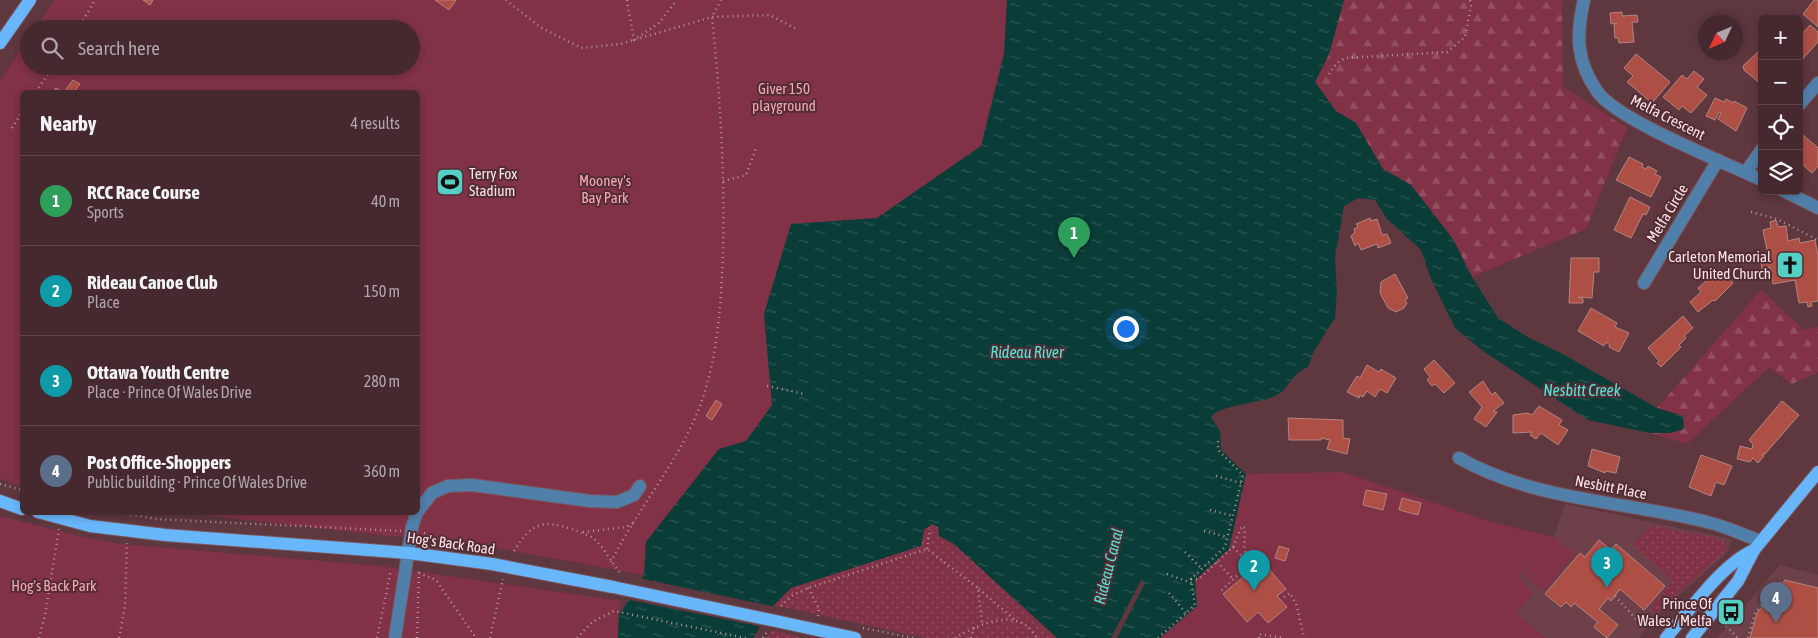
<!DOCTYPE html>
<meta charset="utf-8">
<style>
:root{--surface:#46292f;--page:#50353b;--text:#f1f3f6;--muted:#b0a6aa;--line:#5e454b;--accent:#90b9f0}
body{margin:0;font-family:"Asap Condensed",sans-serif;background:var(--page);color:var(--text)}
.controls{position:absolute;right:15px;top:15px;display:grid;overflow:hidden;border-radius:8px;box-shadow:0 2px 8px #0003}
.controls button{width:45px;height:45px;display:grid;place-items:center;padding:0;border:0;border-bottom:1px solid var(--line);background:var(--surface);color:var(--text);font:25px sans-serif}
.compass{position:absolute;left:1698px;top:15px;width:45px;height:45px;border-radius:50%;background:var(--surface);box-shadow:0 2px 8px #0003;rotate:226deg}
.you{position:absolute;left:1125px;top:328px;width:18px;height:18px;margin:-12px;border:4px solid #fff;border-radius:50%;background:#1a73e8;box-shadow:0 0 0 8px #1a73e833}
.badge{display:grid;place-items:center;width:32px;height:32px;border-radius:50%;background:var(--accent);color:#fff;font-size:16px;font-weight:700}
.pin{position:absolute;translate:-50% -41px;filter:drop-shadow(0 1px 2px #0008)}
.pin::after{content:'';position:absolute;top:26px;width:18px;height:15px;background:inherit;clip-path:polygon(0 0,100% 0,50% 100%)}
.list{margin:0;padding:0;list-style:none}
h2{display:flex;justify-content:space-between;align-items:center;height:65px;margin:0;padding:0 20px;font-size:21px}
h2 small{font-size:16px;font-weight:400;color:var(--muted)}
.list li{display:grid;grid-template-columns:32px 1fr auto;gap:15px;align-items:center;box-sizing:border-box;height:90px;padding:0 20px;border-top:1px solid var(--line)}
.list b{display:block;font-size:19px;white-space:nowrap}
.list p{margin:0;font-size:16px;white-space:nowrap;color:var(--muted)}
.list em{font-size:16px;font-style:normal;color:var(--muted)}
.icon{flex:none;width:28px;height:28px;fill:none;stroke:currentColor;stroke-width:2;stroke-linecap:round;stroke-linejoin:round}
.map{position:relative;flex:none;width:1818px;height:638px;overflow:hidden}
.search{position:absolute;background:var(--surface);box-shadow:0 2px 8px #0003;left:20px;top:20px;width:400px;height:55px;display:flex;align-items:center;gap:12px;box-sizing:border-box;padding:0 18px;border-radius:28px;color:var(--muted);font-size:19px}
.panel{position:absolute;background:var(--surface);box-shadow:0 2px 8px #0003;left:20px;top:90px;width:400px;height:425px;border-radius:8px}
.map>svg:first-child{display:block}
</style>
<div class="map">
<svg width="1818" height="638" viewBox="0 0 1818 638">
<defs>
<pattern id="grass-dots" width="8" height="8" patternUnits="userSpaceOnUse" patternTransform="scale(1.25)"><rect width="8" height="8" fill="#813246"/><path d="M2 2h.1M6 6h.1" fill="none" stroke="#944f61" stroke-width="1.8" stroke-linecap="round"/></pattern>
<pattern id="forest-firs" width="22" height="20" patternUnits="userSpaceOnUse" patternTransform="scale(1.25)"><rect width="22" height="20" fill="#813246"/><path d="M5 1l3.5 6h-7zM16 11l3.5 6h-7z" fill="#944f61"/></pattern>
<pattern id="water-ripples" width="26" height="14" patternUnits="userSpaceOnUse" patternTransform="scale(1.25)"><rect width="26" height="14" fill="#0a3c38"/><path d="M2 4q2-2 4 0t4 0M15 11q2-2 4 0t4 0" fill="none" stroke="#2f5855"/></pattern>
</defs>
<rect width="100%" height="100%" fill="#5e373f"/>
<g fill="#6e414a">
<path d="M1565,504L1731,539L1729,549L1721,558L1659,613L1639,638H1546L1516,614L1533,594L1518,576L1554,537Z"/>
<path d="M1780,565L1818,575V638H1717Z"/>
</g>
<g fill="url(#grass-dots)">
<path d="M932,524L938,527L939,536L954,544L1057,638H927L774,605L791,588L798,585L921,546L924,530Z"/>
<path d="M1652,526L1718,538L1726,544L1725,551L1655,614L1651,607L1673,581L1633,544Z"/>
<path d="M772,630L802,638H767Z"/>
</g>
<g fill="url(#forest-firs)">
<path d="M1344,0H1562L1563,87L1627,128L1586,229L1472,277L1453,239L1411,185L1383,169L1356,123L1336,111L1315,82L1329,54Z"/>
<path d="M1761,290L1804,330L1818,327V372L1792,384L1769,367L1687,444L1650,433H1670L1683,416L1657,408Z"/>
</g>
<g fill="#813246">
<path d="M55,0H1007L1004,54L981,146L877,218L791,224L764,314L772,405L746,442L719,449L646,542L644,575L497,548L185,513L418,512V92H22V488L0,478V80L29,38V66H411V29H35Z"/>
<path d="M1342,472L1495,523L1554,537L1575,554L1544,592L1523,574L1541,551L1518,576L1533,594L1516,614L1546,638H1160L1197,606L1195,580L1229,549L1246,474Z"/>
<path d="M0,516L87,538L121,544L380,566L621,601L618,615V638H0Z"/>
</g>
<path fill="url(#water-ripples)" d="M1007,0H1344L1329,54L1315,82L1336,111L1356,123L1383,169L1411,185L1453,239L1472,277L1498,318L1529,338L1561,353L1657,408L1683,416L1684,429L1670,433H1650L1588,420L1483,351L1455,328L1431,279L1421,250L1387,219L1375,200L1358,198L1344,206L1335,257L1337,290L1335,318L1314,351L1308,367C1289,375 1289,391 1273,397C1259,403 1219,405 1211,417L1220,431L1221,450L1246,474L1229,549L1195,580L1197,606L1160,638H1057L954,544L939,536L938,527L932,524L924,530L921,546L791,588L774,605L753,638H618L619,616L644,575L646,542L719,449L746,441L772,405L764,314L791,224L877,218L981,146L1004,54Z"/>
<g fill="#5e373f">
<path d="M639,578L776,607L763,627L625,599Z"/>
<path d="M1141,580L1145,583L1117,638H1111Z"/>
</g>
<g fill="#ae4f46" stroke="#b28580">
<path d="M143,0H153L150,5Z"/>
<path d="M435,0H456L449,10Z"/>
<path d="M1814,0H1818V27L1803,14Z"/>
<path d="M1622,12V16L1637,15L1638,22H1632L1634,42L1619,43L1618,38H1615L1614,25L1617,23L1611,24L1610,13Z"/>
<path d="M1810,25L1818,32V42L1799,63V37Z"/>
<path d="M1761,49H1762V85L1744,70L1743,66Z"/>
<path d="M1636,54L1670,82L1652,103L1627,82L1633,76L1624,68Z"/>
<path d="M1694,71L1704,79L1697,87L1707,95L1691,113L1682,106L1679,110L1663,97L1682,75L1687,79Z"/>
<path d="M73,80L80,84L74,92H64Z"/>
<path d="M56,88L63,92H52Z"/>
<path d="M1715,98L1724,102L1726,99L1733,103L1734,101L1747,108L1736,131L1718,119L1721,113L1719,112L1715,120L1706,116Z"/>
<path d="M1803,135L1818,148V166L1812,173L1803,165L1799,168V139Z"/>
<path d="M1629,157L1643,164L1642,167L1646,169L1648,166L1657,171L1655,174L1661,177L1651,197L1616,180Z"/>
<path d="M1630,197L1650,207L1646,215L1643,214L1631,238L1614,230Z"/>
<path d="M1370,218L1371,221L1377,219L1382,235L1387,234L1391,243L1378,248L1377,244L1361,250L1358,243L1355,246L1351,236L1355,232L1354,229L1358,227L1356,224Z"/>
<path d="M1776,220L1778,227L1786,226L1788,241L1799,238L1800,243L1815,240L1818,256V301L1811,302L1812,306L1808,307L1807,302L1799,303L1795,280L1773,284L1770,267L1762,269L1761,262L1769,260L1763,230L1771,228L1770,222Z"/>
<path d="M1571,258H1599V272H1594L1592,298L1578,297L1583,299V303H1569Z"/>
<path d="M1720,269L1733,283L1715,301L1713,300L1698,312L1690,302L1701,292L1698,288Z"/>
<path d="M1395,274L1408,298L1405,300L1407,303L1404,308L1396,312L1388,308L1380,293L1381,282Z"/>
<path d="M1591,308L1617,323L1615,327L1629,333L1619,352L1609,347L1610,345L1606,342L1604,346L1578,331Z"/>
<path d="M1683,316L1693,328L1684,336L1686,338L1679,345L1681,347L1661,367L1657,363L1659,361L1648,348Z"/>
<path d="M1434,360L1455,383L1444,393L1435,384L1432,386L1427,380L1430,377L1424,369Z"/>
<path d="M1367,365L1379,372L1381,369L1396,378L1387,393L1380,389L1375,397L1367,391L1363,397L1360,395L1359,398L1347,392L1357,376L1360,378Z"/>
<path d="M1483,381L1492,395L1495,392L1504,403L1493,411L1497,412L1486,427L1474,419L1482,407L1469,392Z"/>
<path d="M716,400L722,404L712,420L706,416Z"/>
<path d="M1782,401L1799,415L1765,454H1762L1764,456L1758,463L1753,458L1750,462L1737,459L1740,446L1752,449L1753,444L1749,440Z"/>
<path d="M1539,406L1562,420L1559,425L1568,430L1558,445L1541,433L1536,439L1530,435L1532,432L1513,433V415L1528,413L1532,415Z"/>
<path d="M1288,418L1343,420V438L1350,439L1347,454L1327,449L1330,440L1321,438V440H1289Z"/>
<path d="M1592,449L1620,457L1616,473L1605,471V473L1588,466Z"/>
<path d="M1701,455L1732,466L1724,485L1716,482L1711,496L1689,487Z"/>
<path d="M1366,490L1387,494L1383,510L1363,505Z"/>
<path d="M1402,498L1421,503L1418,515L1399,510Z"/>
<path d="M1599,540L1611,550L1616,544L1665,586L1644,610L1620,589L1611,601L1608,598L1599,609L1618,625L1607,638L1594,627L1598,622L1574,603L1571,607L1566,602L1561,607L1545,594L1580,553L1585,557Z"/>
<path d="M1279,546L1289,549L1285,561L1275,558Z"/>
<path d="M1262,561L1286,589L1277,596L1287,607L1268,623L1258,612L1247,622L1223,594Z"/>
<path d="M1785,580L1818,588V638H1750L1757,613Z"/>
</g>
<g fill="none" stroke-linecap="round" stroke-linejoin="round">
<g stroke="#7a565d" stroke-width="14">
<g id="minor">
<path d="M1584,0C1576,35 1576,61 1597,91C1616,120 1726,163 1762,180"/>
<path d="M1799,105L1818,83"/>
<path d="M1746,172L1762,149"/>
<path d="M1784,191L1818,208"/>
<path d="M1644,283L1718,160"/>
<path d="M1459,458C1535,501 1624,501 1707,522C1725,526 1743,535 1761,541"/>
<path d="M418,511L432,493L448,486L472,485L590,501L617,502L634,495L640,486"/>
<path d="M395,638L412,527L417,512"/>
</g>
</g>
<g stroke="#7a565d" stroke-width="14">
<g id="major">
<path d="M0,43L30,0"/>
<path d="M0,501L22,509"/>
<path d="M38,512L90,526L165,535L409,553L492,564L613,587"/>
<path d="M785,623L855,638"/>
<path d="M1666,638C1689,611 1722,564 1754,550"/>
<path d="M1692,638L1738,581L1754,550L1818,472"/>
</g>
</g>
<g stroke="#b4959b" stroke-width="2.5" stroke-dasharray="1 4" stroke-linecap="butt">
<path d="M506,0L540,27L581,48L620,44L712,17L770,15L796,29"/>
<path d="M627,0L634,40L659,23L677,0"/>
<path d="M78,29L95,0"/>
<path d="M1329,74L1337,63L1345,58L1447,52L1465,37L1471,6L1470,0"/>
<path d="M36,92L53,66"/>
<path d="M12,128L22,112"/>
<path d="M723,181L746,175L757,146"/>
<path d="M1751,212L1777,219L1818,240"/>
<path d="M767,386L805,394"/>
<path d="M1216,476L1241,483"/>
<path d="M0,484L22,490"/>
<path d="M1210,510L1233,516"/>
<path d="M116,512L156,519L401,531"/>
<path d="M1204,531L1228,537"/>
<path d="M583,532L626,527L634,523"/>
<path d="M424,533L448,544"/>
<path d="M1233,547L1242,526L1245,528L1244,548L1249,563"/>
<path d="M927,549L930,529"/>
<path d="M514,551C531,524 541,519 572,529C579,532 587,534 593,538C605,548 612,564 622,575"/>
<path d="M1185,552L1202,569"/>
<path d="M611,562C637,510 676,465 698,411C718,361 721,305 723,251C725,173 720,95 712,17L721,0"/>
<path d="M1217,562L1233,579"/>
<path d="M1167,574L1192,583"/>
<path d="M1191,579H1199L1233,547L1249,564L1219,593"/>
<path d="M808,588L819,608L818,617"/>
<path d="M979,589L1014,619"/>
<path d="M1169,593L1186,613"/>
<path d="M1615,596L1638,621"/>
<path d="M1284,597L1290,593L1297,606L1304,638"/>
<path d="M781,606L793,595L808,588L927,549L978,588L982,623"/>
<path d="M1726,626L1738,638"/>
<path d="M863,628L914,638"/>
<path d="M39,638L45,615L59,529"/>
<path d="M119,638L125,606L127,543"/>
<path d="M377,638L391,570"/>
<path d="M417,638L419,573L436,580L476,638"/>
<path d="M490,638L503,579"/>
<path d="M577,638L592,622L614,611L746,638"/>
<path d="M763,638L767,632"/>
<path d="M955,638C980,624 1018,605 1037,638"/>
<path d="M971,638L974,627"/>
<path d="M1158,638L1195,605L1191,579L1225,547L1243,475L1218,450V439"/>
<path d="M1259,638V634L1284,638"/>
<path d="M1748,638L1755,613L1781,582"/>
</g>
<use href="#minor" stroke="#507faa" stroke-width="12"/>
<use href="#major" stroke="#68b6fb" stroke-width="12"/>
<g stroke="#7a565d" stroke-width="14" stroke-linecap="butt">
<path id="major-bridge" d="M613,587L785,623"/>
</g>
<use href="#major-bridge" stroke="#68b6fb" stroke-width="12"/>
</g>
<defs>
<g id="stadium-square" transform="scale(1.4375)"><rect x="-9" y="-9" width="18" height="18" rx="4" fill="#56cec3" stroke="#522d34"/><path d="M0-5a6.5 5 0 1 0 0 10a6.5 5 0 1 0 0-10ZM-3.5-1.8h7v3.6h-7Z" fill="#111"/></g>
<g id="church-square" transform="scale(1.4375)"><rect x="-9" y="-9" width="18" height="18" rx="4" fill="#56cec3" stroke="#522d34"/><path d="M-1.2-6h2.4v3.5h3.3v2.4h-3.3V6h-2.4V-.1h-3.3v-2.4h3.3Z" fill="#111"/></g>
<g id="bus-square" transform="scale(1.4375)"><rect x="-9" y="-9" width="18" height="18" rx="4" fill="#56cec3" stroke="#522d34"/><path d="M-5-6H5V4H4V6H2V4H-2V6H-4V4H-5ZM-3.5-4V0h7V-4ZM-3.5 1.2v1.5H-2V1.2ZM2 1.2v1.5H3.5V1.2Z" fill="#111"/></g>
</defs>
<g fill-rule="evenodd">
<use href="#stadium-square" x="450" y="182"/>
<use href="#church-square" x="1790" y="265"/>
<use href="#bus-square" x="1731" y="612"/>
</g>
<g text-anchor="middle" dominant-baseline="central" stroke-width="4" stroke-linejoin="round" paint-order="stroke">
<g font-size="15" fill="#f5a6b5" stroke="#522d34">
<text x="784" y="88">Giver 150<tspan x="784" dy="17">playground</tspan></text>
<text x="605" y="180">Mooney's<tspan x="605" dy="17">Bay Park</tspan></text>
<text x="54" y="585">Hog's Back Park</text>
</g>
<g font-size="15" fill="#fbe2e6" stroke="#522d34">
<text transform="translate(1668 117) rotate(27)">Melfa Crescent</text>
<text transform="translate(1667 213) rotate(-59)">Melfa Circle</text>
<text transform="translate(1611 487) rotate(11)">Nesbitt Place</text>
<text transform="translate(451 543) rotate(8)">Hog's Back Road</text>
</g>
<g font-size="15" fill="#fbe2e6" stroke="#522d34" text-anchor="end">
<text x="469" y="173" text-anchor="start">Terry Fox<tspan x="469" dy="17">Stadium</tspan></text>
<text x="1771" y="256">Carleton Memorial<tspan x="1771" dy="17">United Church</tspan></text>
<text x="1712" y="603">Prince Of<tspan x="1712" dy="17">Wales / Melfa</tspan></text>
</g>
<g font-size="16" font-style="italic" fill="#50e5d8" stroke="#522d34">
<text x="1027" y="352">Rideau River</text>
<text x="1582" y="390">Nesbitt Creek</text>
<text transform="translate(1108 566) rotate(-76)">Rideau Canal</text>
</g>
</g>
</svg>
<div class="controls">
<button>+</button>
<button>−</button>
<button><svg class="icon" aria-label="locate" viewBox="0 0 24 24"><circle cx="12" cy="12" r="6"/><path d="M12 2v4M12 18v4M2 12h4M18 12h4"/></svg></button>
<button><svg class="icon" aria-label="layers" viewBox="0 0 24 24"><path d="M12 4l9 5-9 5-9-5zM3 14l9 5 9-5"/></svg></button>
</div>
<svg class="compass" viewBox="-18 -18 36 36"><path d="M0-13l5 13h-10z" fill="#e53935"/><path d="M0 13l5-13h-10z" fill="#b0a6aa"/></svg>
<div class="you"></div>
<div class="pin badge" style="left:1074px;top:258px;background:#2e9e5b">1</div>
<div class="pin badge" style="left:1254px;top:591px;background:#0f9aa8">2</div>
<div class="pin badge" style="left:1607px;top:588px;background:#0f9aa8">3</div>
<div class="pin badge" style="left:1776px;top:623px;background:#5c6f8a">4</div>
<div class="search"><svg class="icon" aria-label="search" viewBox="0 0 24 24"><circle cx="10" cy="10" r="6"/><path d="M15 15l6 6"/></svg>Search here</div>
<section class="panel">
<h2>Nearby<small>4 results</small></h2>
<ul class="list">
<li><span class="badge" style="background:#2e9e5b">1</span><div><b>RCC Race Course</b><p>Sports</p></div><em>40 m</em></li>
<li><span class="badge" style="background:#0f9aa8">2</span><div><b>Rideau Canoe Club</b><p>Place</p></div><em>150 m</em></li>
<li><span class="badge" style="background:#0f9aa8">3</span><div><b>Ottawa Youth Centre</b><p>Place · Prince Of Wales Drive</p></div><em>280 m</em></li>
<li><span class="badge" style="background:#5c6f8a">4</span><div><b>Post Office-Shoppers</b><p>Public building · Prince Of Wales Drive</p></div><em>360 m</em></li>
</ul>
</section>
</div>
